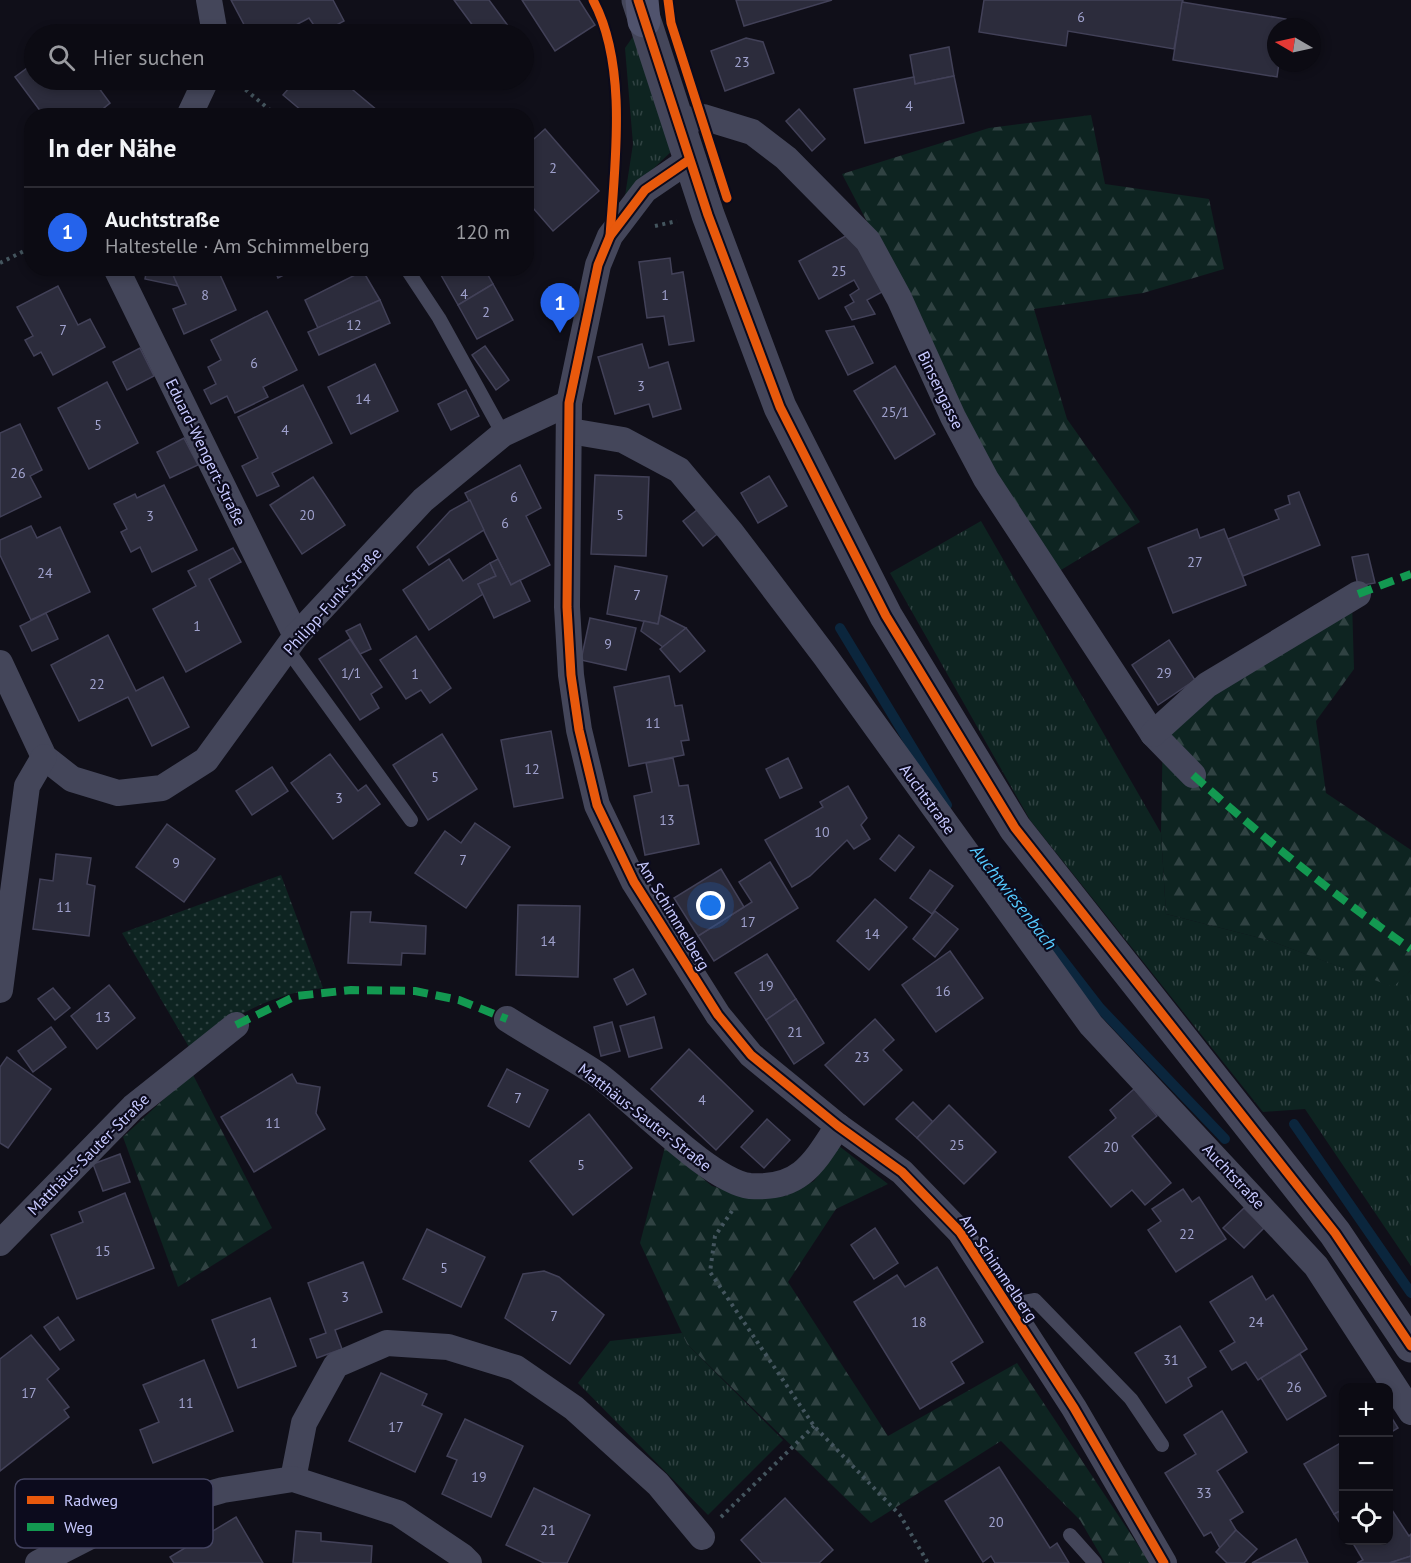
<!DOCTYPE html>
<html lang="de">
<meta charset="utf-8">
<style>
:root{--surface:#0c0b13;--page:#15141c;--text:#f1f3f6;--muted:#9a9ba0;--line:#2c2b33;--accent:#2563eb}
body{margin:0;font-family:"PT Sans",sans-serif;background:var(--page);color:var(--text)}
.controls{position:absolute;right:18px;bottom:18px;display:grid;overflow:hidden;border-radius:12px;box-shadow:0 3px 9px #0003}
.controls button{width:54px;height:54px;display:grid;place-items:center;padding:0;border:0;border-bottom:2px solid var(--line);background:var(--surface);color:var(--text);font:30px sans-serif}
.compass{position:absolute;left:1267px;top:18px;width:54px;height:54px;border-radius:50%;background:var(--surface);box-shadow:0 3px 9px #0003;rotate:279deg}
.you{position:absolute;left:711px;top:906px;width:21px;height:21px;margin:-15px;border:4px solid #fff;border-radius:50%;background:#1a73e8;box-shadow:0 0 0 9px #1a73e833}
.badge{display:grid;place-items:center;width:39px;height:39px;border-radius:50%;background:var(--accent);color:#fff;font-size:20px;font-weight:700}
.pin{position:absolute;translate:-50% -50px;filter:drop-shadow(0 2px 3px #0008)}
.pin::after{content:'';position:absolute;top:32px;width:21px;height:18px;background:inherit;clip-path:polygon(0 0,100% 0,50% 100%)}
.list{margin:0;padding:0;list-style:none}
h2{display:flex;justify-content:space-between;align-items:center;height:78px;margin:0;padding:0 24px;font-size:26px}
h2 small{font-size:20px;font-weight:400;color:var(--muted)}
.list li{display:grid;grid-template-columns:39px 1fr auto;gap:18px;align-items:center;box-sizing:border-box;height:90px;padding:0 24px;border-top:2px solid var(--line)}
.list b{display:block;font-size:22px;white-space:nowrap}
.list p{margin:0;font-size:20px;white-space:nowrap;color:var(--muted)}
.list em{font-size:20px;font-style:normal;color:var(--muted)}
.icon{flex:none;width:33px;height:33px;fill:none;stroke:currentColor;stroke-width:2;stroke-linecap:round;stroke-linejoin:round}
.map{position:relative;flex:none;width:1411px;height:1563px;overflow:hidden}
.search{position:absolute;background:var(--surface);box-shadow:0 3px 9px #0003;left:24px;top:24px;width:510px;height:66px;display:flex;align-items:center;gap:15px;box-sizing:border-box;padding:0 21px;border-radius:33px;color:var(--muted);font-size:22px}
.panel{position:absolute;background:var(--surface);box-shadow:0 3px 9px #0003;left:24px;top:108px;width:510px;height:168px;border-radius:24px}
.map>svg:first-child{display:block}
</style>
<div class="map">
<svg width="1411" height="1563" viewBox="0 0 1411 1563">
<defs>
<pattern id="grass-tufts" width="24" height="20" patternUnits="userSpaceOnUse" patternTransform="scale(1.5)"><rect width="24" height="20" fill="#0e2421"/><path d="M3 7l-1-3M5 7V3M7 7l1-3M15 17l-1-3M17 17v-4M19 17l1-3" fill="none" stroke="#304242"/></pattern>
<pattern id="forest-firs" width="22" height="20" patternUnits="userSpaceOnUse" patternTransform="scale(1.5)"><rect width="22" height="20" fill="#0e2421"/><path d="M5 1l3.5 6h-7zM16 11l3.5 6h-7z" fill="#304242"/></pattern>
<pattern id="garden-dots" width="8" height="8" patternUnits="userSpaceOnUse" patternTransform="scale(1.5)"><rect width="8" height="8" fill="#0e2421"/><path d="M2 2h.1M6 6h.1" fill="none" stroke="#304242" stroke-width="1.8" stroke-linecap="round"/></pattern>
</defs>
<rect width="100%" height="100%" fill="#100f19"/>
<g fill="url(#grass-tufts)">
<path d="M639,28L677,146L625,196L633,144L625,48Z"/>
<path d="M981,521L1161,833L1166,914L1268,940L1392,986L1411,970V1266L1305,1109L1263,1112L1030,820L890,573Z"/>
<path d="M682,1333L687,1344L783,1440L708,1515L578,1383L610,1341Z"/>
</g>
<g fill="url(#forest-firs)">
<path d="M1091,115L1105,184L1209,199L1224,269L1143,293L1034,309L1067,419L1140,522L1056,573L987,470L905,294L842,174L989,128Z"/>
<path d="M1352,602L1354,669L1316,721L1326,793L1411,850V970L1393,987L1268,940L1166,914L1161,833L1163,726Z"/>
<path d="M192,1073L272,1228L178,1287L123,1137Z"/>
<path d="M839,1146L888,1184L836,1209L788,1282L888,1436L1017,1363L1150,1563H1105L1080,1520L1001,1441L871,1523L687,1344L640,1243L665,1147L712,1186L754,1198L785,1196L814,1181Z"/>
</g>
<path fill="url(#garden-dots)" d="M281,875L323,988C271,993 231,1018 189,1047L122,933Z"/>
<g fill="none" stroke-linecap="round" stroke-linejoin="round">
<g stroke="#0b263d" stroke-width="10">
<path d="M840,628L947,805"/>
<path d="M1011,893L1100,1008L1225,1139"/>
<path d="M1294,1124L1411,1293"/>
</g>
</g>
<g fill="#2c2c3c" stroke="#424158" stroke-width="1.5">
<path d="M231,0H333L344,21L320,34L309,18L279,34H249Z"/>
<path d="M454,0H489L514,34H479Z"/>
<path d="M522,0H579L595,25L555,51Z"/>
<path d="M736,0H832L744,26Z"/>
<path d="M984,0H1183L1174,49L1068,31L1066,46L979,32Z"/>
<path d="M1182,2L1286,19L1285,27H1276V63H1279L1277,77L1173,60Z"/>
<path d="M746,38L763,42L774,73L725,91L711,51Z"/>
<path d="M949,47L954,76L915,84L910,55Z"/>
<path d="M34,63V80H76L81,87L93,80L110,103L94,116H44L15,77Z"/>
<path d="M954,76L964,123L865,143L854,89L914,77L915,84Z"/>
<path d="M296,80H341L384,116H308L283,95Z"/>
<path d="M799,109L825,139L812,151L786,121Z"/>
<path d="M545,129L599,191L553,231L526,200V146Z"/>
<path d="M853,232L884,291L867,300L875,314L852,320L845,307L854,302L850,295L859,289L854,280L819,299L799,261Z"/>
<path d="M670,258L672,274L683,272L694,341L669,345L664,316L647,318L639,262Z"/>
<path d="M147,268H170L178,286L145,279Z"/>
<path d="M170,268H217L236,310L184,334L173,309L186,304Z"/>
<path d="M274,268H297L278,278Z"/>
<path d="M452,268H484L493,284L458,305L441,275Z"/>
<path d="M363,271L380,300L318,328L305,300Z"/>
<path d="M493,284L513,320L477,339L458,305Z"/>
<path d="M58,286L78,325L90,319L105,347L53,375L41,352L34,356L25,340L33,336L17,307Z"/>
<path d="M380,300L390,323L319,355L308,332Z"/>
<path d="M267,311L297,370L263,387L268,397L235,413L227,396L211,404L204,390L216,384L208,367L221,360L211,340Z"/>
<path d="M854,326L873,363L848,375L826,331Z"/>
<path d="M642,344L649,368L668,362L681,409L653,417L649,404L615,414L598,357Z"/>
<path d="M485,346L509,380L496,390L472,355Z"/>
<path d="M140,348L154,376L127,390L113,362Z"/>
<path d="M375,364L398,411L351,434L328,387Z"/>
<path d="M895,366L935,434L895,459L854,391Z"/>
<path d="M107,382L138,443L89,469L58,408Z"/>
<path d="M303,385L332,443L272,473L279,486L257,496L242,466L258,458L238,417Z"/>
<path d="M466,390L479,416L451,430L438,404Z"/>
<path d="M20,424L42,470L30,476L41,497L0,517V433Z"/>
<path d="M184,438L198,465L170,478L157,452Z"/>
<path d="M520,465L541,508L526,516L550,565L511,585L465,493Z"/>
<path d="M595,475L649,477L646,556L591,554Z"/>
<path d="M769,476L787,506L758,523L741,493Z"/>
<path d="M313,477L345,525L302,554L270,505Z"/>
<path d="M164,485L197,550L152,572L140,547L131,552L121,532L127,529L114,504L135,494L137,498Z"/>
<path d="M1299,492L1320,545L1243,576L1228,539L1279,519L1275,510L1290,504L1288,496Z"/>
<path d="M470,500L484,530L429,565L417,547L450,511Z"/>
<path d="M702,506L722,530L703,546L683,521Z"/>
<path d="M31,526L37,538L60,527L90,592L31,620L0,555V540Z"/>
<path d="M1197,529L1200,538L1224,529L1246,585L1173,613L1148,548Z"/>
<path d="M233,548L241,562L209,579L241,642L186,672L153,609L196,586L188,571Z"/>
<path d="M1368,554L1375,583L1358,586L1352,557Z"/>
<path d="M449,559L463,581L490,563L496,576L478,584L483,594L429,630L403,590Z"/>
<path d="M498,559L511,585L520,580L530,601L494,618L478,584L496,576L490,563Z"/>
<path d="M615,566L667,576L658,624L607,614Z"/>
<path d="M46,613L58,639L32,651L20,626Z"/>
<path d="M660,615L686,628L663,647L641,631L644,621L658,624Z"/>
<path d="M590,618L636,628L626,670L581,660Z"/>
<path d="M360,624L371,649L360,654L346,631Z"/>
<path d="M686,628L705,651L680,672L660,649Z"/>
<path d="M108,635L136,691L163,677L189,727L152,746L128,697L79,721L51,665Z"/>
<path d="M416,636L451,688L430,703L421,690L406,699L380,660Z"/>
<path d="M350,639L382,687L371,694L379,708L360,720L319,659Z"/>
<path d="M1169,640L1195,680L1158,705L1132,665Z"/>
<path d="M669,676L675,706L682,705L689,740L681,741L684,755L629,766L614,687Z"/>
<path d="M551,731L563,798L514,807L501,740Z"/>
<path d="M442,734L477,789L428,820L393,765Z"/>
<path d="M330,754L358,791L366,785L380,804L333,839L291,783Z"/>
<path d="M673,758L679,786L688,785L699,844L645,855L634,796L652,792L646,763Z"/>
<path d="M788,758L802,788L780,798L766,769Z"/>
<path d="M272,767L288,791L252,815L236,791Z"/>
<path d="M848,786L867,818L861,825L870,839L854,849L847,840L810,876L792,887L765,840L823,807L820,802Z"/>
<path d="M475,823L510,847L466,908L415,873L445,831L461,843Z"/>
<path d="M167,824L215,859L184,902L136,867Z"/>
<path d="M899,835L914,847L895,871L880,859Z"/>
<path d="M56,854L91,858L87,884L95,886L89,936L33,929L40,879L53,881Z"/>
<path d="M770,862L798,908L714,961L698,936L752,902L739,882Z"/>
<path d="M721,869L744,907L698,936L674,898Z"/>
<path d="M930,870L953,886L932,914L910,898Z"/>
<path d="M875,899L907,927L869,970L837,941Z"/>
<path d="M518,905L580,906L578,977L516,975Z"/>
<path d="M935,911L958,929L935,957L913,939Z"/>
<path d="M351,912H371L370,922L426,926L425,954L402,953L401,965L348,963Z"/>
<path d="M950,951L983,998L936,1032L902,985Z"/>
<path d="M767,954L796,999L766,1020L735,973Z"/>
<path d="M633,969L646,994L627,1005L614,979Z"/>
<path d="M109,985L135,1018L97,1049L71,1016Z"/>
<path d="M53,988L70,1008L55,1020L38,999Z"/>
<path d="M796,999L824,1043L794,1064L766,1020Z"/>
<path d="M654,1017L662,1048L629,1057L620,1026Z"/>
<path d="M875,1019L894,1040L883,1050L902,1070L864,1105L825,1065Z"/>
<path d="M612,1022L620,1051L601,1056L594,1027Z"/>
<path d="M51,1027L66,1047L33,1072L18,1051Z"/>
<path d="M689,1049L753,1111L716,1150L651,1089Z"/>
<path d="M7,1057L51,1089L8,1148L0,1143V1067Z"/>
<path d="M507,1069L548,1090L529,1127L488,1106Z"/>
<path d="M292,1074L297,1083L320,1087L316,1113L325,1129L254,1172L221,1117Z"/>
<path d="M1134,1089L1157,1116L1132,1136L1171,1183L1145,1205L1132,1190L1111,1207L1069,1157L1116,1118L1110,1110Z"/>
<path d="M913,1102L933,1122L917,1138L896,1119Z"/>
<path d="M949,1105L996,1152L964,1184L917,1138Z"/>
<path d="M589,1114L632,1168L573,1215L530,1161Z"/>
<path d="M767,1119L790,1140L764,1168L741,1147Z"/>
<path d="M120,1154L130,1182L103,1191L93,1164Z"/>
<path d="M1183,1189L1192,1202L1199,1197L1226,1239L1176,1272L1148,1230L1161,1221L1152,1209Z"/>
<path d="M125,1193L154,1268L77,1299L51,1235L83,1222L79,1212Z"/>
<path d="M1244,1208L1264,1228L1244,1248L1223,1228Z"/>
<path d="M875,1228L898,1263L874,1279L851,1245Z"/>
<path d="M427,1229L485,1257L461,1307L403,1279Z"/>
<path d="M363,1262L382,1312L335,1330L342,1349L317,1358L310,1339L326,1333L308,1283Z"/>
<path d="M937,1267L983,1342L951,1362L964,1383L920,1409L854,1302L897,1275L905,1287Z"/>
<path d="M544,1271L559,1277L604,1315L570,1364L505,1318L523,1274Z"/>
<path d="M1252,1276L1266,1300L1273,1295L1307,1349L1258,1380L1246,1362L1232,1370L1220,1351L1235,1342L1210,1302Z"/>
<path d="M270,1298L296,1366L238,1388L212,1320Z"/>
<path d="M58,1317L74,1340L60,1350L44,1327Z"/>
<path d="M1180,1326L1206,1367L1188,1378L1192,1386L1166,1403L1135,1353Z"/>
<path d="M31,1335L59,1369L47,1379L69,1407L64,1410L69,1417L0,1471V1359Z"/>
<path d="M1300,1354L1326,1396L1287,1420L1261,1378Z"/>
<path d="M204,1360L233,1431L153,1463L140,1430L159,1422L143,1385Z"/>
<path d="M381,1373L427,1394L422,1405L442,1414L415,1472L349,1441Z"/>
<path d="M1222,1411L1247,1452L1217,1471L1243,1512L1230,1520L1236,1530L1220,1548L1211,1532L1204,1536L1165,1473L1196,1454L1184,1435Z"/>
<path d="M1388,1412L1398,1428L1388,1434Z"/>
<path d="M465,1419L523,1446L491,1517L442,1494L457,1460L447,1456Z"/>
<path d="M1344,1441V1509L1334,1514L1304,1464Z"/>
<path d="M999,1467L1050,1548L1057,1543L1069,1563H995L991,1556L983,1562L945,1501Z"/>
<path d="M534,1488L590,1515L567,1563H544L506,1545Z"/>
<path d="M785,1498L833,1550L819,1563H762L741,1540Z"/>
<path d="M1388,1504L1409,1536L1411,1534V1556L1389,1563H1357L1363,1560L1351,1540H1388Z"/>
<path d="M1344,1509V1529L1334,1514Z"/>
<path d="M236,1517L263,1563H174L170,1557Z"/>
<path d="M1236,1530L1257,1549L1244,1563H1227L1216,1552Z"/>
<path d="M296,1531L321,1533V1541L372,1546L371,1563H293Z"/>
<path d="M1296,1539L1308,1563H1252Z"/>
<path d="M1411,1556V1563H1390Z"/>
</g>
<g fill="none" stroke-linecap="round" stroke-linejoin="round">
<g stroke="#44555e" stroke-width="4" stroke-dasharray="3 4.5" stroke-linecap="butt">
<path d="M593,0C622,54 617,121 613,181"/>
<path d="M234,80L277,116"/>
<path d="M655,226L677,221"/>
<path d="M0,263L32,247"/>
<path d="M732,1211L715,1236L710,1272L814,1426L900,1515L928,1563"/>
<path d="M721,1517L814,1426"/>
</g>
<g stroke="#44465a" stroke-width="14">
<path d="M406,268L439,318L503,434"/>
<path d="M287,649L411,820"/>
<path d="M1007,1305L1035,1300L1131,1399L1162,1445"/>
<path d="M1070,1535L1095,1563"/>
</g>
<g stroke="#44465a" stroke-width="26">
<path d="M209,0L215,34"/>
<path d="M189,116L206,80"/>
<path d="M677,123L703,117L752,132L786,158L868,241L899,298L953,417L986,479L1153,734L1193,775"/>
<path d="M689,160L645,190L610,236L598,265L569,403L567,607L571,675L579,730L597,805L634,882L718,1015L751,1055L838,1126L902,1172L960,1232L1074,1408L1164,1563"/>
<path d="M116,268L296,636"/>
<path d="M570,431L623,440L679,470L731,532L825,656L1091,1025L1316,1266L1411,1412"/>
<path d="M0,663L44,757L72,779L118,793L162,788L206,760L296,636L423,500L503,434L569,403"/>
<path d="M1153,734L1207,685L1358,594"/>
<path d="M0,990L27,786L44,757"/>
<path d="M507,1019C537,1038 568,1055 597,1074C633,1100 711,1182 750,1186C800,1190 814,1163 838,1126"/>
<path d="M0,1243L133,1107L236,1025"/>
<path d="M293,1479L304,1423L336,1365L387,1343L448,1347L516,1368L574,1408L658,1484L702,1537"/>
<path d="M38,1563L126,1518L223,1490L293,1479L398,1513L462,1556L469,1563"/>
</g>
<path stroke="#44465a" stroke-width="33" d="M638,0L708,215L780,407L886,616L1015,828L1335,1233L1411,1346"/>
<path stroke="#50536d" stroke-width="33" d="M642,0L644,21"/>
<g stroke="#139951" stroke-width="8" stroke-dasharray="15 8" stroke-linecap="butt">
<path d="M1358,594L1411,574"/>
<path d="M1193,775C1262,837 1335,896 1411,949"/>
<path d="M236,1025L296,996L351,990L415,991L459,1000L507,1019"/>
</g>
<g stroke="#0c0b1d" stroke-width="13">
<g id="cycleway">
<path d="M593,0C628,65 615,163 610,236"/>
<path d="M638,0L708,215L780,407L886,616L1015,828L1335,1233L1411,1346"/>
<path d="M668,0L671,23L727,198"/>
<path d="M689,160L645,190L610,236L598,265L569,403L567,607L571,675L579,730L597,805L634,882L718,1015L751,1055L838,1126L902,1172L960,1232L1074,1408L1164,1563"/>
</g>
</g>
<use href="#cycleway" stroke="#e8590c" stroke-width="9"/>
</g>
<g text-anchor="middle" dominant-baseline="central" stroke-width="4.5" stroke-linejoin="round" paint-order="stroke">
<g font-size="14" fill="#a0a2ce">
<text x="1081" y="17">6</text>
<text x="742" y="62">23</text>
<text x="909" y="106">4</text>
<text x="553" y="168">2</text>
<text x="839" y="271">25</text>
<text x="464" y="294">4</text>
<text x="205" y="295">8</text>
<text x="665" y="295">1</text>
<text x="486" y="312">2</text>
<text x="354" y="325">12</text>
<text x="63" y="330">7</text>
<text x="254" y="363">6</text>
<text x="641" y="386">3</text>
<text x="363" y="399">14</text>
<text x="895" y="412">25/1</text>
<text x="98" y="425">5</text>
<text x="285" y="430">4</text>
<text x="18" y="473">26</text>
<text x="514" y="497">6</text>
<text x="307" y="515">20</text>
<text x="620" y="515">5</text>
<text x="150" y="516">3</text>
<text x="505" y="523">6</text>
<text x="1195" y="562">27</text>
<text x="45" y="573">24</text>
<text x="637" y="595">7</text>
<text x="197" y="626">1</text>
<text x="608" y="644">9</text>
<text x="351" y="673">1/1</text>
<text x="1164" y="673">29</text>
<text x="415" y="674">1</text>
<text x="97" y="684">22</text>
<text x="653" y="723">11</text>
<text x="532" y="769">12</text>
<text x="435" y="777">5</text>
<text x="339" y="798">3</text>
<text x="667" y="820">13</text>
<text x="822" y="832">10</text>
<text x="463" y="860">7</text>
<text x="176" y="863">9</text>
<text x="64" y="907">11</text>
<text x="748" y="922">17</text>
<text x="872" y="934">14</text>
<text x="548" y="941">14</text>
<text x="766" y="986">19</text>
<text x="943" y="991">16</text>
<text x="103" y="1017">13</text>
<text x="795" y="1032">21</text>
<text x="862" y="1057">23</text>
<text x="518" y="1098">7</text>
<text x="702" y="1100">4</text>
<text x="273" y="1123">11</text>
<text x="957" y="1145">25</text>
<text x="1111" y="1147">20</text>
<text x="581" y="1165">5</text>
<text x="1187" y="1234">22</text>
<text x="103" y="1251">15</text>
<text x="444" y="1268">5</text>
<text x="345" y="1297">3</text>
<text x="554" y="1316">7</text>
<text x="919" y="1322">18</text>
<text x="1256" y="1322">24</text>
<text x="254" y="1343">1</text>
<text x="1171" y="1360">31</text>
<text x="1294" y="1387">26</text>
<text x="29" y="1393">17</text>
<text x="186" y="1403">11</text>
<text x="396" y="1427">17</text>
<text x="479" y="1477">19</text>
<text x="1204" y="1493">33</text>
<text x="996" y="1522">20</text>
<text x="548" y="1530">21</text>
</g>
<g font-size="16" fill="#c7c9ff" stroke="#0c0b1d">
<text transform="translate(941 390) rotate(64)">Binsengasse</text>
<text transform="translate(206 452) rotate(64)">Eduard-Wengert-Straße</text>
<text transform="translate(332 601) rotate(-48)">Philipp-Funk-Straße</text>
<text transform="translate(928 799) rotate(54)">Auchtstraße</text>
<text transform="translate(674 915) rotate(59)">Am Schimmelberg</text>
<text transform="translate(645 1117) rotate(38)">Matthäus-Sauter-Straße</text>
<text transform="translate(88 1154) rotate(-45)">Matthäus-Sauter-Straße</text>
<text transform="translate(1234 1176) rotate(47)">Auchtstraße</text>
<text transform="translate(999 1268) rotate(56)">Am Schimmelberg</text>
</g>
<g font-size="18" font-style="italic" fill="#55caff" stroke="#0c0b1d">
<text transform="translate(1014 897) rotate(52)">Auchtwiesenbach</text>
</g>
</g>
<rect x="15" y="1479" width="198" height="69" rx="9" fill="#0c0b1d" stroke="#444461" stroke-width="1.5"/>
<rect x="27" y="1496" width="27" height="8" fill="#e8590c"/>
<rect x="27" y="1523" width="27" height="8" fill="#139951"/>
<g font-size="16" fill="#c7c9ff">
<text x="64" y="1506">Radweg</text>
<text x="64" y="1533">Weg</text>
</g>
</svg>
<div class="controls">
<button>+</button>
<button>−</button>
<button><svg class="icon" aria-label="locate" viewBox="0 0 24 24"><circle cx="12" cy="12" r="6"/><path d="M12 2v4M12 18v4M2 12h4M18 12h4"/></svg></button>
</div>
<svg class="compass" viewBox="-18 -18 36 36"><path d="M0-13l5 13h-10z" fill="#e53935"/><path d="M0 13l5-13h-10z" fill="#9a9ba0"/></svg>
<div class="you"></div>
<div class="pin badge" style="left:560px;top:333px">1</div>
<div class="search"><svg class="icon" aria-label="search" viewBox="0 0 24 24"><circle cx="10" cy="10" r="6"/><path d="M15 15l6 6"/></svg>Hier suchen</div>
<section class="panel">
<h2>In der Nähe<small></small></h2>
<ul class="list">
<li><span class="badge">1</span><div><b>Auchtstraße</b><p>Haltestelle · Am Schimmelberg</p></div><em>120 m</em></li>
</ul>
</section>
</div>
